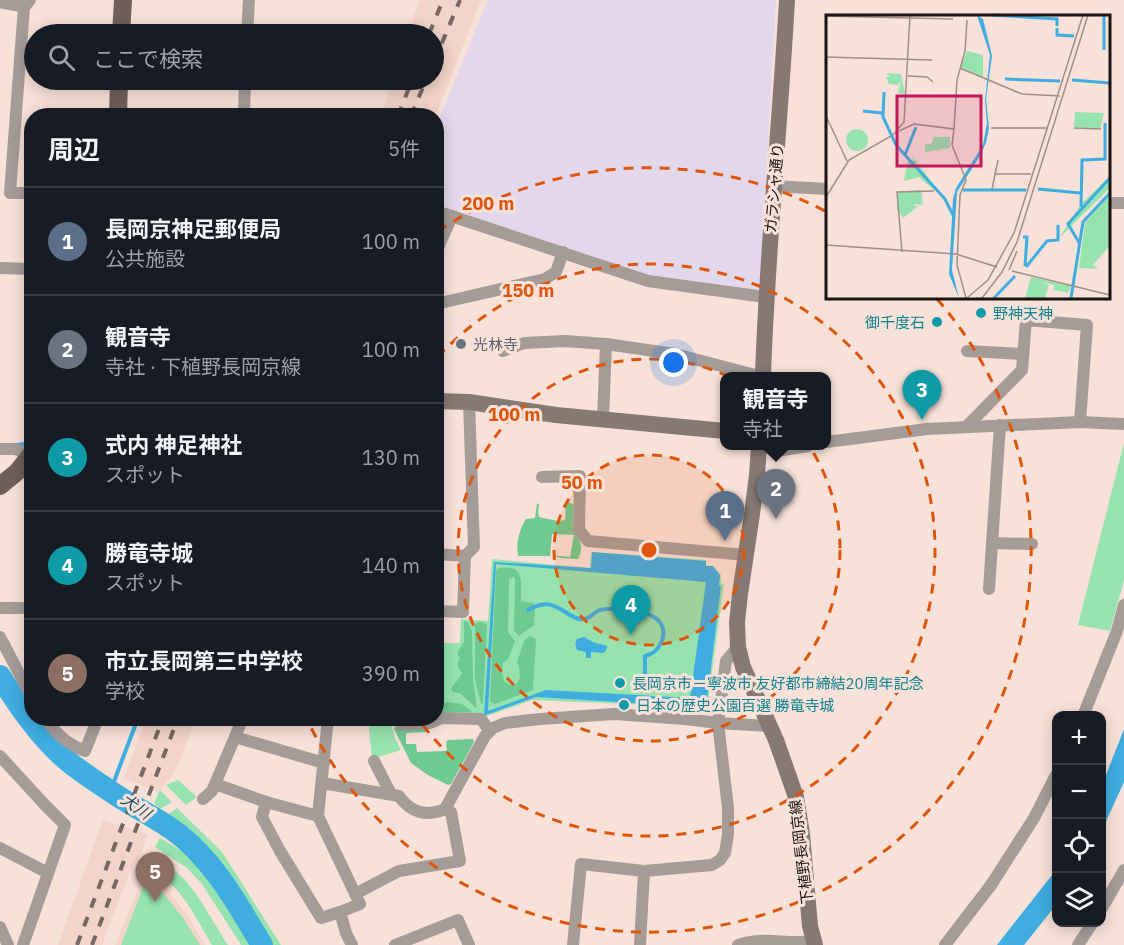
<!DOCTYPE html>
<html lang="ja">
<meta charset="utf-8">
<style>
:root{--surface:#171b24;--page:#242831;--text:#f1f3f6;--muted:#9ea1a6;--line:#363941;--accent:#b45309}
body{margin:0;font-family:"IBM Plex Sans","Noto Sans JP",sans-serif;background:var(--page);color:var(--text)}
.controls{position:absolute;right:18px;bottom:18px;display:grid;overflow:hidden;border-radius:12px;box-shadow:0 3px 15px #0003}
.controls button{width:54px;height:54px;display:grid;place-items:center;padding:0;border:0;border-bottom:2px solid var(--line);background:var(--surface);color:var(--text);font:30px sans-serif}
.you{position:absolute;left:674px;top:363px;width:21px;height:21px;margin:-15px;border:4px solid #fff;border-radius:50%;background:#1a73e8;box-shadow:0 0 0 9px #1a73e833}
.badge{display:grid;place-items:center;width:39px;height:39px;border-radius:50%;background:var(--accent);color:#fff;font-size:20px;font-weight:700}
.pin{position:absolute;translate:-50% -50px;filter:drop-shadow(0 2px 3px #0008)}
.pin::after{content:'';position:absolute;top:32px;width:21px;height:18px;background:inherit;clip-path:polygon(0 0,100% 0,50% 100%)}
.popup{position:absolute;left:720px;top:372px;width:111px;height:78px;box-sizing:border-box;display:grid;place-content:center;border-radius:12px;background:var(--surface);filter:drop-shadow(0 2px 4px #0005);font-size:20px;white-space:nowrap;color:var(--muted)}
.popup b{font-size:22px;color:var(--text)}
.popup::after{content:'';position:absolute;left:50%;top:100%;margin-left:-12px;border:12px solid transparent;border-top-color:var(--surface)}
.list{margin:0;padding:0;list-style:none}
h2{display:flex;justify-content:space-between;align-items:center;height:78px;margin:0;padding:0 24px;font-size:26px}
h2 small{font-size:20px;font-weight:400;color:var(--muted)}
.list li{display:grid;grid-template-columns:39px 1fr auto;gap:18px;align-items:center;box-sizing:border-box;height:108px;padding:0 24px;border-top:2px solid var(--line)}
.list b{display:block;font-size:22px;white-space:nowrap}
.list p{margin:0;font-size:20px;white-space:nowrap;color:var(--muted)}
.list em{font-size:20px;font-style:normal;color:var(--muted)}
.icon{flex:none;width:33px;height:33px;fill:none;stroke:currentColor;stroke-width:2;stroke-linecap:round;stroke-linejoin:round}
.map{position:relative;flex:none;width:1124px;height:945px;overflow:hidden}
.search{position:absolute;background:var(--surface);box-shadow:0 3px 15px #0003;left:24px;top:24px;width:420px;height:66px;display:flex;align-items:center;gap:15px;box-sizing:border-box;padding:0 21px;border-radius:33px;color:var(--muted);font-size:22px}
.panel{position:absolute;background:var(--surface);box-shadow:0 3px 15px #0003;left:24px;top:108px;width:420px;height:618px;border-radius:24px}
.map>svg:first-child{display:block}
</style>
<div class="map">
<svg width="1124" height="945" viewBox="0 0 1124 945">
<rect width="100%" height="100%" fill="#f7e1d8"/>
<g fill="#f2d4c8">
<path d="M420,0H481L436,115H381L393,80H434V34H408Z"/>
<path d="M146,719H196L174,773L158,792L124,778Z"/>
<path d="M103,820L148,834L138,860L132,866L102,945H58Z"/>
<path d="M144,875L166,888L188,916L205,945H115Z"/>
</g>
<path fill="#e3d7eb" d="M488,0H776L760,289L755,293L650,277L437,205V124Z"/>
<g fill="#97e3b0">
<path d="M1124,443V580L1110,631L1078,625Z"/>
<path d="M591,552L706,560V565L713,566L721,575V583L724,584L708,701L698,707L532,700L487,716L443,714L437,716V643H460L461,619L488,621L492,559L590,568Z"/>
<path d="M368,719H390L395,738L401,750L372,759Z"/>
<path d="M178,780L197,797L186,805L166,785Z"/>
<path d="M160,790L172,802L160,809L154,803Z"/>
<path d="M177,808L222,852L281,945H267L213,860L167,815Z"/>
<path d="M160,838L192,857L210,877L253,945H241L202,884L187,868L155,847Z"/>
<path d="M148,856C159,862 171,867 180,875C198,892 214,924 228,945H212C201,927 190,904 176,889C167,880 155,874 144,868Z"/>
<path d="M145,882L164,894L183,918L200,945H121Z"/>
</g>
<g fill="#6eca90">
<path d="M568,502L573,504C575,512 571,522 574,530C579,542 585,544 578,559L560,558L552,555L570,557L574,535L552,534L550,556H518C516,543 519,530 526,519L535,518L537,503L539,505L538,512L539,517L558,521L565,520L566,506Z"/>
<path d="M498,568C525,564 521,581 521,601L533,603L535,604L534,625L519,636L514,630L515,579L513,577L509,579L508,632L515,641L508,659L503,663L502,672L504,681L509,685L516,684L520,678L519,666L517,662L524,641L530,636L536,639L533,690L495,704L490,702L496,571Z"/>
<path d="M464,621L468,622L472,631L473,680L477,709L461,694L453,692L451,689C454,683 460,679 462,673C458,667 456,664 460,659L458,655V651L464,642Z"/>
<path d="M479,622H483L487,625L483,703L481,704L475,679V629L474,625Z"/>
<path d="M447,702L462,704L472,712H443L437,714L436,706Z"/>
<path d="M423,725L428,729L427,732L406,733V744H416L417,752L445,751L447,750L446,742L448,740L473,739L474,742L451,784L448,785L428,775L411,763L394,729L395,727Z"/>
</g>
<g fill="#3fade0" fill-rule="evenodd">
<path d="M592,552L706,561V566H713L720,575L719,585L721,586L707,700L698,707L536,697L486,715H484L494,562L591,568ZM496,564L706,582L690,698L546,690L488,711Z"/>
<path d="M584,637L593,642L607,646L606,651L603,653L591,652V658H586V652L577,650C575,646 575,642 577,639Z"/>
<path d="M1124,729V782L1102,830V785Z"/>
<path d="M1056,870V905L1024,945H997Z"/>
</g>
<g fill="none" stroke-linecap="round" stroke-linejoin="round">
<g stroke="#3fade0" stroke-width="4">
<path d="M17,445L32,443"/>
<path d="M528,610C545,601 552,603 567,613C570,615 575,618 579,619C589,621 592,613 600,610C613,607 648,610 658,620C670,633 660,653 645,656V681"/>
<path d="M110,792L138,718"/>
</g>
<path stroke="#3fade0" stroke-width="22" d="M0,676C18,705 37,733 62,756C76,769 94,780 110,791C136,809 167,822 190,844C221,873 240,909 262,945"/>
<g stroke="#a59c98" stroke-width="12">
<path d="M30,0L24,7L10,193H32"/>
<path d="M0,2L24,7"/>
<path d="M247,34L249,0"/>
<path d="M184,84L185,80"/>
<path d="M244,116L245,80"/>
<path d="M774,186L827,189"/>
<path d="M1108,203H1124"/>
<path d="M436,211L648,281L765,297"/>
<path d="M436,252L452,216"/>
<path d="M0,268L32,269"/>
<path d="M436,304L545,279L556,272L563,252"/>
<path d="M503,351L524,343L565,341L606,344L675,354L759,376"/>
<path d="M967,351L1023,354"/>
<path d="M603,419L606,344"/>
<path d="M966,427L1022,370L1026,320L1087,325L1080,422"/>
<path d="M827,442L927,429L1080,422L1124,424"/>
<path d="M762,446L777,451L808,446"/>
<path d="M0,449H15L31,454"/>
<path d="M542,477L580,476L579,530L588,541L746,555"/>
<path d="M992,543L1032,544"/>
<path d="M436,554L465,556"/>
<path d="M989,589L1000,425"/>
<path d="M0,608H32"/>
<path d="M436,611L463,612L465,556L474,547L469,402"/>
<path d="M0,637L32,698"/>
<path d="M738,647L726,661L718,723L770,726"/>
<path d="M1083,716L1117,631L1124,605"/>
<path d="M45,718C56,734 67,744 85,751L98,718"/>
<path d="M243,718L215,784L266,802L318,816L328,718"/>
<path d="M401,725L430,723L442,718L481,719L489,730"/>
<path d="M235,737L324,763"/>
<path d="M0,756L45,805L65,825L23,945"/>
<path d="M374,761L391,794"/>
<path d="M322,783L399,796C411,813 427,817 445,809L485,736L493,728L505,723L540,719L614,714L685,719L718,723L728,808V834L725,853L720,860L712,865L644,871L640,945"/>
<path d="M203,799L212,791L215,784"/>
<path d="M266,802L262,817L280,851L321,918L340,912L346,933L352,945"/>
<path d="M318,816L360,904L340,912"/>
<path d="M0,848L48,873"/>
<path d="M355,894L399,871L460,861L451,812L445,809"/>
<path d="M1102,908L1124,870"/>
<path d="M0,927L8,945"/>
<path d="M395,945L458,920L469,945"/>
<path d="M573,945L581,864L644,871"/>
<path d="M738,945C762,936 788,945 813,941"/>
<path d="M945,945L991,885L1034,818L1056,775"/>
<path d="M1078,945L1093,922"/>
</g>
<g stroke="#867873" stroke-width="16">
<path d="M763,376C767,251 780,126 787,0"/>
<path d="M436,401L469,402L556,415L725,431"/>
<path d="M759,446L757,475L752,514L740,594L737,622L738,647L743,667L776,740L796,797L802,834L810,926L815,945"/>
</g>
<g stroke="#6f5f58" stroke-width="18">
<path d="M121,34L123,0"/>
<path d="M118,116L119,80"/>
<path d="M0,486L17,472L32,453"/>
</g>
<g stroke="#756862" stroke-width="4" stroke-dasharray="10 10" stroke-linecap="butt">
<path d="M429,34L443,0"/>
<path d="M434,62L460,0"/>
<path d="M398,116L412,80"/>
<path d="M411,116L426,80"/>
<path d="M77,945L163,718"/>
<path d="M92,945L178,718"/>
</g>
</g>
<circle cx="649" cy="550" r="95" fill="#de560c" fill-opacity=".12"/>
<g fill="none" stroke="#de560c" stroke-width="3" stroke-dasharray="10 8">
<circle cx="649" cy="550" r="95"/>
<circle cx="649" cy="550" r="191"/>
<path d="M438 357A286 286 0 1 1 419 720"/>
<path d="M438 231A382 382 0 0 1 825 211M937 299A382 382 0 1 1 307 720"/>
</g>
<g fill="#0f9aa8" stroke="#f7e1d8" stroke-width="2">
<circle cx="981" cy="313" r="6"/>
<circle cx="937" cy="322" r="6"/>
<circle cx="620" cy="683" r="6"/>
<circle cx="624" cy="705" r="6"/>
</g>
<circle fill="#6b7280" stroke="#f7e1d8" stroke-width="2" cx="461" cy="344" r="6"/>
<g text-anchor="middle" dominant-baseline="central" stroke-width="6" stroke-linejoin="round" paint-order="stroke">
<g font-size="15" fill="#1a1310" stroke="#f7e1d8">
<text transform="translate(774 188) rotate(-85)">ガラシャ通り</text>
<text transform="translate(801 852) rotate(-97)">下植野長岡京線</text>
</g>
<g font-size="15" fill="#0d838f" stroke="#f7e1d8" text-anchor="start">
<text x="993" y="313">野神天神</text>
<text x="925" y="322" text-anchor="end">御千度石</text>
<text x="632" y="683">長岡京市－寧波市 友好都市締結20周年記念</text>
<text x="636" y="705">日本の歴史公園百選 勝竜寺城</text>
</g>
<g font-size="15" fill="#5b616d" stroke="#f7e1d8" text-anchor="start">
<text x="473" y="344">光林寺</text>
</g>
<g font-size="16" font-style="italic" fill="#1f4b61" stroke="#f7e1d8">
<text transform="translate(136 806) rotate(34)">犬川</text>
</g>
</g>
<g transform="translate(826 15)">
<rect width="284" height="284" fill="#f7e1d8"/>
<path d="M141,36L157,40V62L135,52ZM60,58L75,59L79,79L72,78L75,65L72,70L63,69L60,62L64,61ZM249,97L278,98L274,114L248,112ZM20 125a11 11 0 1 1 22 0a11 11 0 1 1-22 0ZM108,122H124V133L99,137V129H105ZM85,139L110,173L108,175L93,162L78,166L82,145L88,146ZM283,162V174L233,223L255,189ZM95,175L97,190L87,189L91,192L77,203L71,194V177ZM283,181V232L267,250L272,254L253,253L259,208ZM205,262L245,271L242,278L228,275V270L214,267L223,270L219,283H199Z" fill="#97e3b0"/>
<path d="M151,0L157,4L166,41L160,84L163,113L160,128L152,144L131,177L126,255L133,283L123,259L127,184L130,173L157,130L161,108L159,85L164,40Z" fill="#3fade0"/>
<path fill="none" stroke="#3fade0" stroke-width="3" d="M166,0L231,4V11M231,13V20L248,21M278,35V0M179,64L234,66M246,65L284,68M58,77L57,102L70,130L119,184L128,202M37,96L56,98M79,140L90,112M212,174L254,178M137,175H200M255,192L256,145L279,144V108M197,222H201L199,251M254,229L242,209L284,163M200,252L221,226L232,225V210M168,283L189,261M245,283L257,207L284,178"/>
<path fill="none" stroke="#9f8f88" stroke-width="1.5" d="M0,1L127,4M0,42L106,45M134,53L196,79L234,81M82,61L101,62L107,67M0,101L21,146M165,113H221M248,113L275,114M128,114L131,65L139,36L141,5M73,116L88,109L128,114L126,130L140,165L134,180L131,250L140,283M169,159H205M166,174L172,145M0,182L23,145L67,120L78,107L84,0M0,230L130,239L171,252M76,237L71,177L108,176M183,255L191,236M186,256L284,280M141,283L162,265L188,218L257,0M156,283L176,257L191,227L262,0"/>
<path fill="#c2185b" fill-opacity="0.15" stroke="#c2185b" stroke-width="3" d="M71,81H155V151H71Z"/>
<rect width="284" height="284" fill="none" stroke="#1a1310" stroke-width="3"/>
</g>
<circle cx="649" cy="550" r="9" fill="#de560c" stroke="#f7e1d8" stroke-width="3"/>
<g font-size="18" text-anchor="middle" font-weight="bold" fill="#de560c" stroke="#f7e1d8" stroke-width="6" stroke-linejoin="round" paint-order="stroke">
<text x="488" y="210">200 m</text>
<text x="528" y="297">150 m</text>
<text x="514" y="421">100 m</text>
<text x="582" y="489">50 m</text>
</g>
</svg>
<div class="controls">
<button>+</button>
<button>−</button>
<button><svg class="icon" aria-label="locate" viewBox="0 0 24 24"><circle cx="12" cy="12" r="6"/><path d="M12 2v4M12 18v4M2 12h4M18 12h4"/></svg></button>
<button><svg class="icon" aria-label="layers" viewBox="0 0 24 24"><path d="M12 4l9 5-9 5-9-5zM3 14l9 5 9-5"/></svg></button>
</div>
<div class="you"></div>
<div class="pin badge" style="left:725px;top:541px;background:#5c6f8a">1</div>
<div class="pin badge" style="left:776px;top:519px;background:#6b7280">2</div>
<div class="popup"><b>観音寺</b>寺社</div>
<div class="pin badge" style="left:922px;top:420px;background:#0f9aa8">3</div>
<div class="pin badge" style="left:631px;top:635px;background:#0f9aa8">4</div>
<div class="pin badge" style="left:155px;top:902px;background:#8d6e63">5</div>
<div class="search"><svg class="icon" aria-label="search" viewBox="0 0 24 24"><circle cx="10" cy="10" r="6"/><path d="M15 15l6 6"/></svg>ここで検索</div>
<section class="panel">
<h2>周辺<small>5件</small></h2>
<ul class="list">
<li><span class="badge" style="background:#5c6f8a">1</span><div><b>長岡京神足郵便局</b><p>公共施設</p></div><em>100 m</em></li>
<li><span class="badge" style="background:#6b7280">2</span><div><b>観音寺</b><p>寺社 · 下植野長岡京線</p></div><em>100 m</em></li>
<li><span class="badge" style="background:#0f9aa8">3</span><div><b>式内 神足神社</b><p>スポット</p></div><em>130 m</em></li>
<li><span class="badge" style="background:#0f9aa8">4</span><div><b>勝竜寺城</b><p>スポット</p></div><em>140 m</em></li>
<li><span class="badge" style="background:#8d6e63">5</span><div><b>市立長岡第三中学校</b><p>学校</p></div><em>390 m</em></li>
</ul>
</section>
</div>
